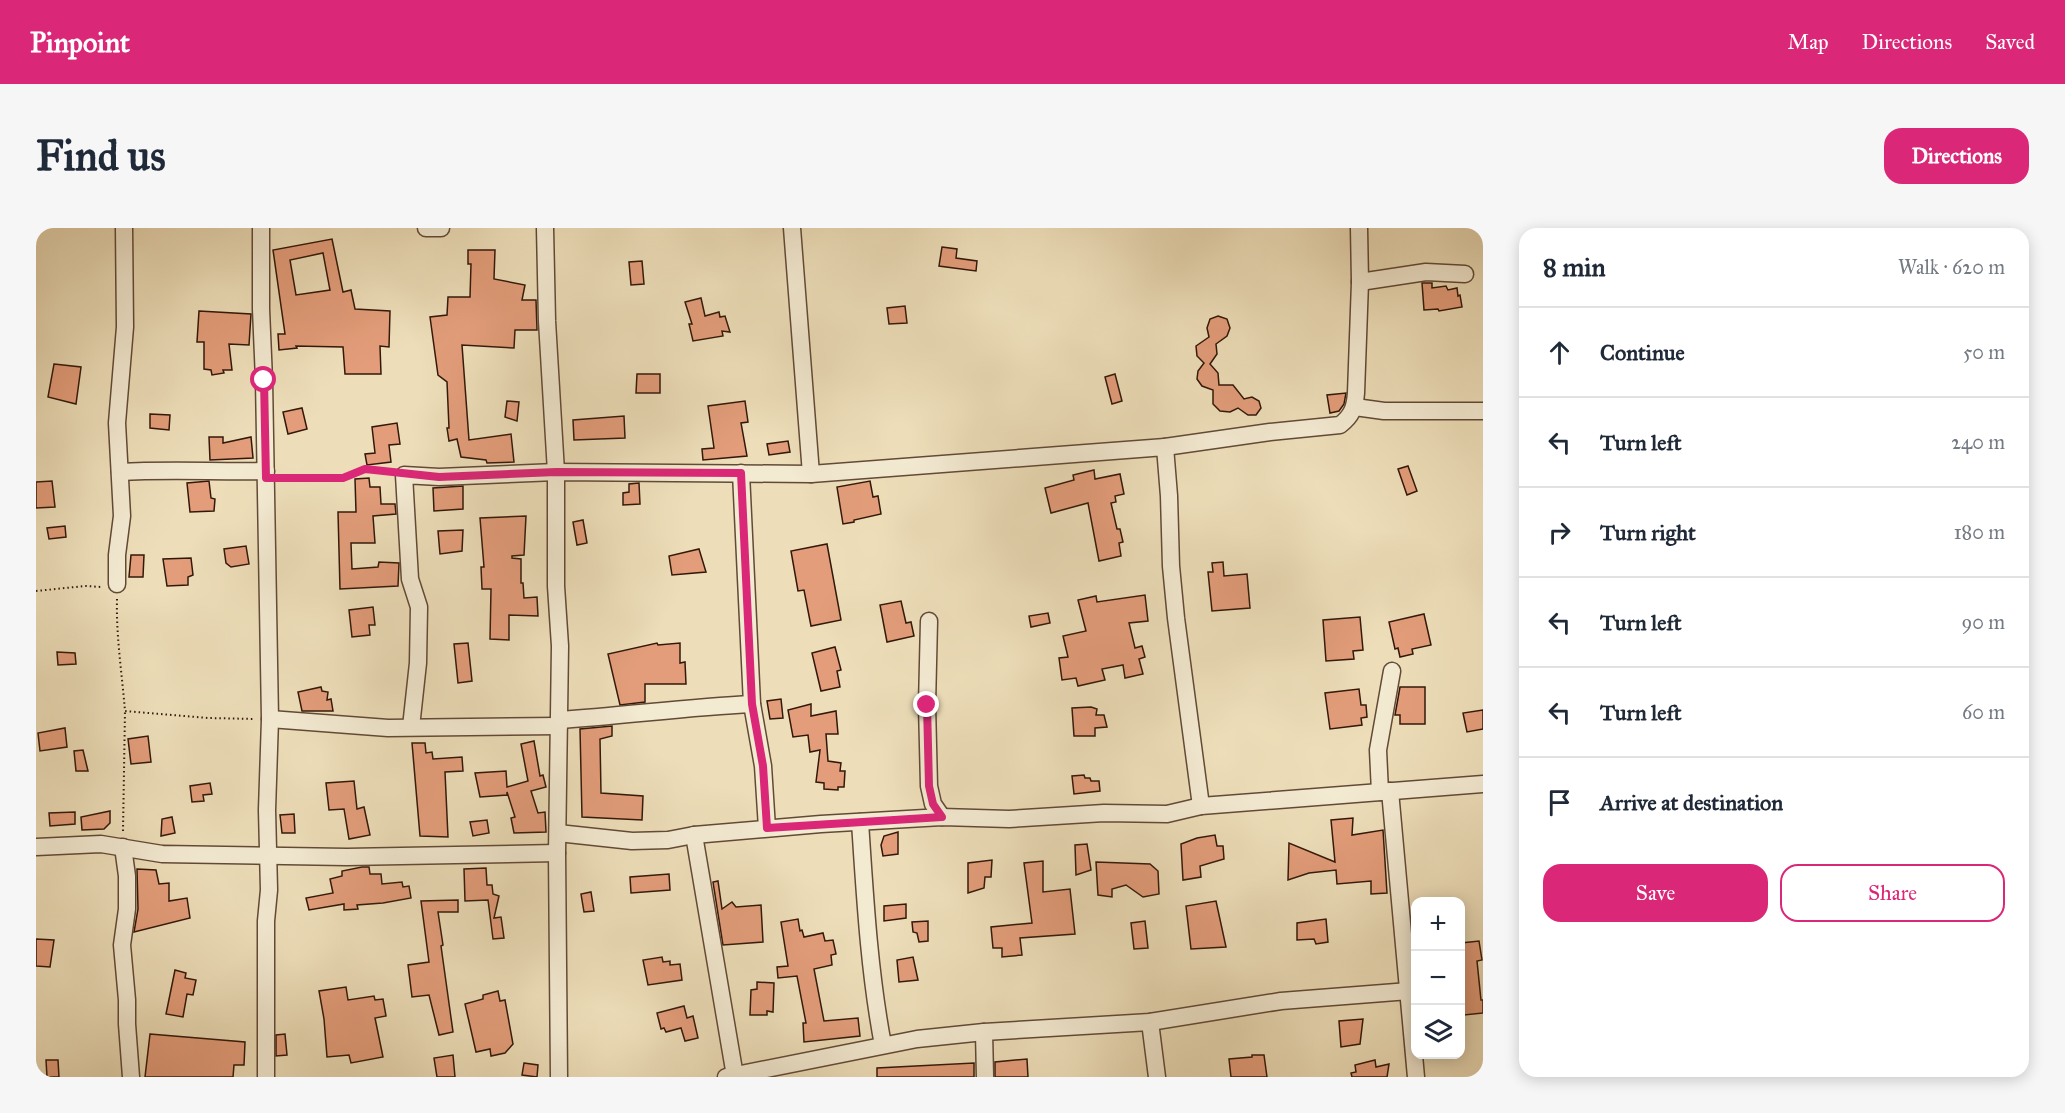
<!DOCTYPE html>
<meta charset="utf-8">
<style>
:root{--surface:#fff;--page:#f6f6f7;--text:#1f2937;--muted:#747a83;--line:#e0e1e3;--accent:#db2777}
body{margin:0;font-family:"IM FELL Great Primer",serif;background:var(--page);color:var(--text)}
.controls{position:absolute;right:18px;bottom:18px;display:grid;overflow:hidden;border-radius:12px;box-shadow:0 3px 15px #0003}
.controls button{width:54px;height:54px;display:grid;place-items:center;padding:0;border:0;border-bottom:2px solid var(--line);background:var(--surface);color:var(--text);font:30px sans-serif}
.stop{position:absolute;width:18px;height:18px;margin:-14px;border:4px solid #db2777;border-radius:50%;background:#fff}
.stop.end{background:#db2777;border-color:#fff;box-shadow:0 2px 6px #0008}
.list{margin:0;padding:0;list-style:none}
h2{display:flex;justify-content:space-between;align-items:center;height:78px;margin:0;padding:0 24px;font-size:26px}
h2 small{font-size:20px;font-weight:400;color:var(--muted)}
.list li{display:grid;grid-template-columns:39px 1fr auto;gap:18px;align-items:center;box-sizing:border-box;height:90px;padding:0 24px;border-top:2px solid var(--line)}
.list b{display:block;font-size:22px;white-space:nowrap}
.list em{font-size:20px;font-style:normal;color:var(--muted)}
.actions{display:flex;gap:12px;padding:18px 24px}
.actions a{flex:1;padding:14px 0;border:2px solid var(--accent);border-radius:18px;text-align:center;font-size:21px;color:var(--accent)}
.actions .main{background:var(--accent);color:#fff}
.icon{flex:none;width:33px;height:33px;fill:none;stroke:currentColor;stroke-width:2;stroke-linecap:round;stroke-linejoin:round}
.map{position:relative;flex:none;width:1447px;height:849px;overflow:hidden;border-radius:18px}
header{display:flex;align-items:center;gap:36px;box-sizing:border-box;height:84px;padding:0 30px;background:var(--accent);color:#fff}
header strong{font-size:28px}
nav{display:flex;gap:33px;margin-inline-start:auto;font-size:21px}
.intro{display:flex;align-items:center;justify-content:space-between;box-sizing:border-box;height:144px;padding:0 36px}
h1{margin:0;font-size:42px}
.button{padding:15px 27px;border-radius:18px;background:var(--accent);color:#fff;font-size:21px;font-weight:700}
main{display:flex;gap:36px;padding:0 36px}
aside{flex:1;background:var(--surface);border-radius:18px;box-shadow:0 3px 15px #0003}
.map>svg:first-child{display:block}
</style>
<header>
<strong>Pinpoint</strong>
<nav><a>Map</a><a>Directions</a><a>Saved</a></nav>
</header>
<div class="intro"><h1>Find us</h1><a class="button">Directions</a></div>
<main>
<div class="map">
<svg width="1447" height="849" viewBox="0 0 1447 849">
<rect width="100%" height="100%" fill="#eddeb9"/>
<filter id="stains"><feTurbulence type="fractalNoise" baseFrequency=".00333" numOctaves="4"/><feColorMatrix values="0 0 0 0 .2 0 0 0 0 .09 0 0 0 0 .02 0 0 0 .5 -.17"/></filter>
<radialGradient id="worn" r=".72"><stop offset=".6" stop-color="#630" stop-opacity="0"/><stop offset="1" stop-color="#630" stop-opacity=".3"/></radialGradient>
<g fill="#e39d7a" stroke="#33180a" stroke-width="1.5" fill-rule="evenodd">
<path d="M296,11L307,64L315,62L319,81L354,83L353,119L344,118L345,146H309L307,119L260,118L261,120L243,122L242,106H249L237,22ZM287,25L294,62L260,67L254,32Z"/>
<path d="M906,19L921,21L920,30L941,33L940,43L903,38Z"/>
<path d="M432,22H459L458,51L489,57L486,72H500L501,102H479L478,120L426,117L433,212L475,206L478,234L451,235L450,232L425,229L421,211L413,213L411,200H413L411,154L402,147L394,89L411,87L412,69H434L435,36H432Z"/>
<path d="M606,33L608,56L595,57L593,34Z"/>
<path d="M1386,55H1396V60L1410,58L1412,62L1421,60L1422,68L1424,67L1426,79L1403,83L1402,81L1388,82Z"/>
<path d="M665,70L669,88L683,84L684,89L689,88L694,104L686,103L687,108L657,113L653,96H656L649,74Z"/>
<path d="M869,78L871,95L853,96L851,80Z"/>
<path d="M163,83L215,86L213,117L193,116L196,142H187L188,145L176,147L175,142L168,141V114H161Z"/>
<path d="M1182,88L1191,91L1194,100L1191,108L1180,116L1181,126L1174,136L1182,145L1183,157H1197L1208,171L1216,169L1223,173L1225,180L1220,187H1212L1202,180L1194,184L1184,183L1177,176V162L1166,158L1161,151L1162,143L1168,135L1161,128L1160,118L1173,109L1171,100L1174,91Z"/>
<path d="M18,136L45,139L40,176L12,169Z"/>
<path d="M601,146H624V165H600Z"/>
<path d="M1079,146L1086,173L1076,176L1069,149Z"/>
<path d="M1310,165L1308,176L1303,183L1294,185L1291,167Z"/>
<path d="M471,173L483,174L481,193L469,189Z"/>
<path d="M709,173L712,194L705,195L711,228L667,232L666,221L678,220L672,178Z"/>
<path d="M266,180L271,201L252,206L247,184Z"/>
<path d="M114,186L134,187L133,202L114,200Z"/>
<path d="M588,188L589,210L538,212L537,192Z"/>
<path d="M361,195L364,216L353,217L355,234L331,237L329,226L339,225L336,199Z"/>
<path d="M173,209H187V215L215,209L217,230L174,232Z"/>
<path d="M752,213L754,224L733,227L731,216Z"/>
<path d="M1372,238L1381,263L1371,267L1362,241Z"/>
<path d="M1058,242L1059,251L1084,246L1088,266L1079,268L1080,274L1075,275L1081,301H1084L1087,314L1083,315L1085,328L1063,333L1052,275L1015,285L1009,260L1038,252L1037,247Z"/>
<path d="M333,250L334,259H344L345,276H359L360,286L337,288L339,315H315L316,341L342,339L343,334L363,335L362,358L304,361L302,284H320L319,251Z"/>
<path d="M16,253L19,279L0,280V254Z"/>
<path d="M173,253L175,270L179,271L178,283L154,284L151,255Z"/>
<path d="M834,253L837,269L842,268L845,286L818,292V294L807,296L801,259Z"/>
<path d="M603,255L604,276L587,277V265L593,264V256Z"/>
<path d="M427,258V281L398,283L397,260Z"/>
<path d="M490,288L488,327L476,328V330L485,331V355H487L488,370L501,369L502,388L473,387V412L454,411L455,361H446L445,339H448L444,290Z"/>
<path d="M547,292L551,315L541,317L537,294Z"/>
<path d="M29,298L30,309L13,311L11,300Z"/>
<path d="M427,302L426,323L404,326L402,303Z"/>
<path d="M791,316L805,392L775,398L768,362L762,363L755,323Z"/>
<path d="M210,318L213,336L195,339L190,335L188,321Z"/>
<path d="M663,321L670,344L636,347L633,328Z"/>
<path d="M95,327H108L107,349H93Z"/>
<path d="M155,330L157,347L152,349V357L131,358L127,331Z"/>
<path d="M1187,334L1188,348L1211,346L1214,380L1176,383L1172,344H1177L1176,335Z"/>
<path d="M1109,367L1112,393L1093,395L1099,420L1106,418L1109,429L1103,431L1107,446L1089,450L1087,437L1066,441L1069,452L1042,458L1040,450L1026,452L1023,430L1032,429L1027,408L1050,403L1042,372L1060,368L1061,374Z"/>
<path d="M865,373L870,395L875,394L878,408L851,414L844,377Z"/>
<path d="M337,379L339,397H333L334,407L316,409L313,382Z"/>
<path d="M1012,385L1014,395L995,399L993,388Z"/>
<path d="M1388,386L1395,417L1376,421L1377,426L1364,429L1362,420L1359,421L1353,394Z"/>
<path d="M1324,389L1327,422L1317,423L1318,431L1290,433L1287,392Z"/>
<path d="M432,415L436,453L422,455L418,416Z"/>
<path d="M621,415L622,417L644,415V435L649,434L650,456H609V474L584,477L572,426Z"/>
<path d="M799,419L805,442L801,443L804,459L785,463L776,425Z"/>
<path d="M21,424L39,425L40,436L22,437Z"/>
<path d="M285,459L286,463L292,464L291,472L295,471L297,483H266L262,464Z"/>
<path d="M1364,459H1389V496H1364V487H1359Z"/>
<path d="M1323,461L1325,477H1330L1331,489L1325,490L1326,497L1294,501L1289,465Z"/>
<path d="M745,471L747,490L734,491L731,473Z"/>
<path d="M775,476V488L800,483L802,506H790L792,533L805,535L804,543H809L808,559H802V562L788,561V555L780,554L784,522L774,524L772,507L757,509L752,482Z"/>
<path d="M1055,479L1061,481L1060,487H1068L1071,499L1059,500V508H1038L1036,480Z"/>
<path d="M1447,482V501L1431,504L1427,485Z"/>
<path d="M576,498V508L564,511L565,565L607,568L606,592L546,589L544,501Z"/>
<path d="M29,500L31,519L4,523L2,505Z"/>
<path d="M112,508L115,534L95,536L92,511Z"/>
<path d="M498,513L504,548L507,547L510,559L495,563L502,585L509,584L510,604L478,605L475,590L479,589L471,564V567L444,569L439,545L470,543L471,559L492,553L485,516Z"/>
<path d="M376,515H389L390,525L396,524L397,531L426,529L427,543L409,544L412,609L384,608Z"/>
<path d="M47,522L52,543H40L38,523Z"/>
<path d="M1048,547L1049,550H1054L1055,553H1063L1064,563L1038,566L1036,548Z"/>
<path d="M318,553L321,581L328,579L334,607L313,611L308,581L293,582L290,555Z"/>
<path d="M174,555L176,566L167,567L168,573L156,574L154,558Z"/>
<path d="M74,583V595L68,601L46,602L45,589Z"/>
<path d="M39,584V596L14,598L13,585Z"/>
<path d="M258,586L259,605H246L244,587Z"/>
<path d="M136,589L139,605L125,608L126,591Z"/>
<path d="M1317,590L1316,607L1347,602L1351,665L1335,666V653L1301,656L1300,642L1273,645L1252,652L1253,615L1299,634L1295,592Z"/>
<path d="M451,592L453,605L437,608L434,594Z"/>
<path d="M862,604V626L847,628L845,617L848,608Z"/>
<path d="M1179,607L1181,618H1187L1188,631L1164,638L1165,649L1147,652L1145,616L1161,610Z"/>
<path d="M1051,616L1055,642L1040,647L1039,617Z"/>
<path d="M956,632L955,649H949L948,660L932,665V635Z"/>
<path d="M1007,633V664L1034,661L1039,706L984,710L986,727L966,729V720H957L955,699L996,695L988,635Z"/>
<path d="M1060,634L1114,636L1122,643L1123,666L1107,669L1090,657L1076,661V669L1062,667Z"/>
<path d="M326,639H333L334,646H345L346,656L366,654L367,659L373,658L375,670L347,675L321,677L322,681L308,682V676L273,682L270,670L297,665L294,651L306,648V643Z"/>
<path d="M450,640L451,657H456L457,666L463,668L458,690L465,689L468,710L457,711L452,672L429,673L428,641Z"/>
<path d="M101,641L120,642L123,656L133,655V673L151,670L154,690L98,704L102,681Z"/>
<path d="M633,646L634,662L595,665L594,649Z"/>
<path d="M682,653L686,681L696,674L700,679L725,677L727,714L687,717L677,654Z"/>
<path d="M555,664L558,683L548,684L545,666Z"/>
<path d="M422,672V684H402L407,717L405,718L417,804L403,807L393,767L376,769L372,737L393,734L385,673Z"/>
<path d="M1180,673L1190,719L1155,721L1150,678Z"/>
<path d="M870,676V690L848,693V678Z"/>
<path d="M762,691L764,703L766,702L768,709L787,705L789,713L797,712L800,726L795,727L796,737L778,741L788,793L822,790L824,808L768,814L767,795H770L761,748L742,750L741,739L752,738L745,694Z"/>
<path d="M1290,691L1292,714L1280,716L1278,711L1261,712V695Z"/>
<path d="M892,693V713L883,714L881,705L877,704L876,694Z"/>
<path d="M1109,693L1112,720L1098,721L1095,695Z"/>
<path d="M0,711L18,712L14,739L0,738Z"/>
<path d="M1443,713L1446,732L1441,733L1445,772H1447V785L1428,787L1425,756V715Z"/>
<path d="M626,729L627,734L634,733V737L644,736L646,752L612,757L607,732Z"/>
<path d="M877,729L882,752L863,754L861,732Z"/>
<path d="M139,742L150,745L149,750L160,752L157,767L151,766L147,789L130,786Z"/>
<path d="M721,754L738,755L737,784L731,783V787H714L715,762L721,761Z"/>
<path d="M310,759L312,772L338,768L339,772L347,771L350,788L339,790L347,829L315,835L313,827L291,829L288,791L283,763Z"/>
<path d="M462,763L464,773L469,772L477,816L469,825L455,828L454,821L440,824L429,776L447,771V767Z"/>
<path d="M648,778L651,790L657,788L662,810L649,813L645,800L630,804L628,800L625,801L621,785Z"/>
<path d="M1327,791L1324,816L1305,819L1303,793Z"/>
<path d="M114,806L209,814L208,837H198L197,849H109Z"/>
<path d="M249,806L251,827L240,828V807Z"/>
<path d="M417,827L419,849H401L398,830Z"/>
<path d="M1216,827H1228L1231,849H1195L1193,831L1216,829Z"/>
<path d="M991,831L992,849H959V834Z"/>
<path d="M10,832H22L23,849H11Z"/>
<path d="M1339,832L1340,839L1353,836L1351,849H1316L1315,845L1320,844L1319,837Z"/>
<path d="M488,835L502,837L501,849L486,847Z"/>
<path d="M938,835V849H841V840Z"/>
</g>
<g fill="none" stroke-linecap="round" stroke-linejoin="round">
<g stroke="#624a36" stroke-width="19">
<g id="minor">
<path d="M225,0V81L228,152L234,491L231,582L233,662L230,693V849"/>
<path d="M390,0H405"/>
<path d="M509,0L511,93L520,244V358L524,418L521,625L523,849"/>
<path d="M756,0L775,246"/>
<path d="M1324,54L1390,44L1429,46"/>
<path d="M1319,179L1348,183H1447"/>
<path d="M1129,219L1234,204L1304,197C1316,188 1319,179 1320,165L1324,54L1323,0"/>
<path d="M84,244C133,241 181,244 230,243"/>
<path d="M705,245L716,476L727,538L731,600"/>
<path d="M81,356V327L86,288L81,195L89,99L88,0"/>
<path d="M893,393L891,477L893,558L897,576L906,589"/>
<path d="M234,491L352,500L523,498"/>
<path d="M523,492C587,488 651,479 716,476"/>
<path d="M375,499L382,435L383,379L374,351L368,247L403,249L520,244L775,246L1129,219L1133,268L1135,338L1140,390L1165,578"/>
<path d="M1354,563L1380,849"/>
<path d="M1344,564L1342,522L1356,443"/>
<path d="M824,594C829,669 833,743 847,817"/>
<path d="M522,605L596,613L632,612L658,607L785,596L906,589L973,591L1068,585L1131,586L1165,578L1447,556"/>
<path d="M658,607L699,848"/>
<path d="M0,619L65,616L126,626L311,629L521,625"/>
<path d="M87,619L91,648V681L86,717L91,772V796L95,849"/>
<path d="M1114,794L1121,849"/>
<path d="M948,804L949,849"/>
<path d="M690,849L881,811L948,804L1114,794L1245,773L1373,763"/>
</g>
</g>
<g stroke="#33180a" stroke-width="2" stroke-dasharray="1.5 3" stroke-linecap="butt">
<path d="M244,250H307L329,241L353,245"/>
<path d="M0,363L49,358L66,359"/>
<path d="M81,371C80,408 86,446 89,483L172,490L219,491"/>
<path d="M87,603L89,483"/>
</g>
<use href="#minor" stroke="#f3ead2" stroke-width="16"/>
</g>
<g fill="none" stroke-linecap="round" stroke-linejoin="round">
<path stroke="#db2777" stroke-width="8" d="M228,152L230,250H307L329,241L403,249L520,244L705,245L716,476L727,538L731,600L906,589L897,576L893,558L891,477"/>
</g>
<rect width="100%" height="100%" filter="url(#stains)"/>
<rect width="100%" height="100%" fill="url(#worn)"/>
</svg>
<div class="controls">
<button>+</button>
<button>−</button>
<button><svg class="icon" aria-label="layers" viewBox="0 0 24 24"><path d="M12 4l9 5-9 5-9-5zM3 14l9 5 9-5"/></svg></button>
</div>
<div class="stop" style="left:228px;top:152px"></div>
<div class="stop end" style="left:891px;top:477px"></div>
</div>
<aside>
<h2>8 min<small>Walk · 620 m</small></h2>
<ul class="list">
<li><svg class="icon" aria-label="ahead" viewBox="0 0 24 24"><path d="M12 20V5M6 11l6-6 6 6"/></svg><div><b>Continue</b></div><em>50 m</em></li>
<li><svg class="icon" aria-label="left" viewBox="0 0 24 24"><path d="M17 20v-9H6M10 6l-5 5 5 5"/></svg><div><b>Turn left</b></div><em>240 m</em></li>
<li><svg class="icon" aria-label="right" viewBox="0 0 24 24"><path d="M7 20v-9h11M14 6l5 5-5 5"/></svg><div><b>Turn right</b></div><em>180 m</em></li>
<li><svg class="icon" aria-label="left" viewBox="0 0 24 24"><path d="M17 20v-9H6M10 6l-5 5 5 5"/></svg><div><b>Turn left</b></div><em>90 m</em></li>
<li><svg class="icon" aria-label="left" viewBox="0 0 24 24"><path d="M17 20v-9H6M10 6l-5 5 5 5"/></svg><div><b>Turn left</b></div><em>60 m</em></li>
<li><svg class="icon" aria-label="arrive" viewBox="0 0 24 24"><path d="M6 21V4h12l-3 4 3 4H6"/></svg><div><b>Arrive at destination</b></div></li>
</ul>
<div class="actions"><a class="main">Save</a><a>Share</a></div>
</aside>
</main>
